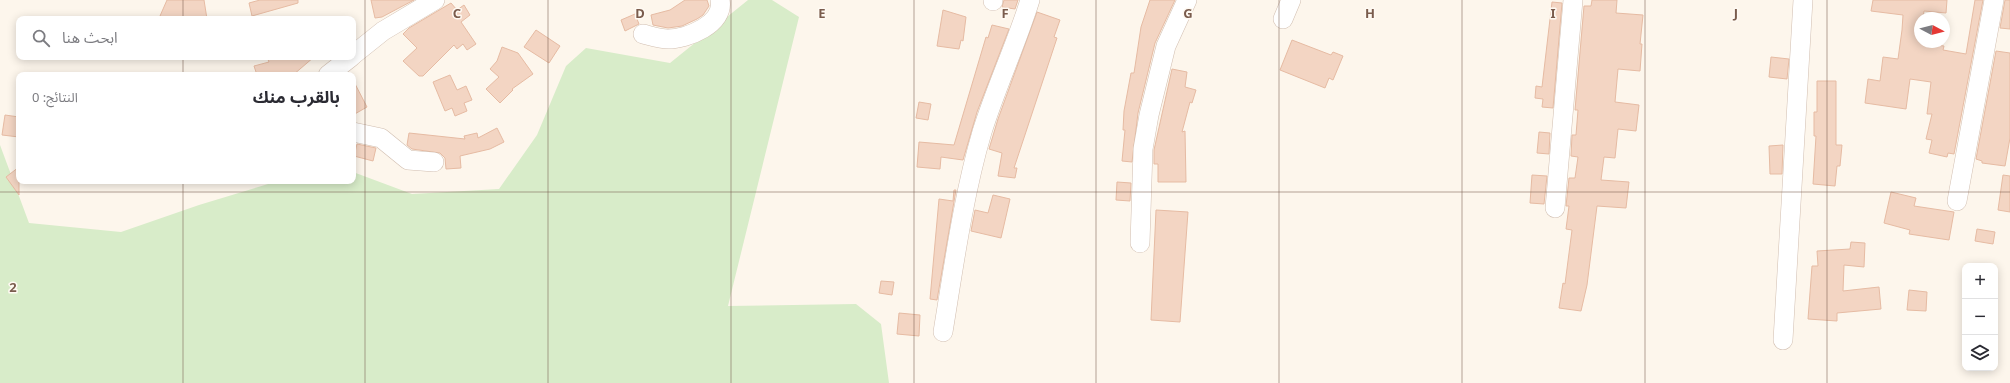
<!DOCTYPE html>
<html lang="ar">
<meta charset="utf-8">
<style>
:root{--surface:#fff;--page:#f2f2f3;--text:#2b2b33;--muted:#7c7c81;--line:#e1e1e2}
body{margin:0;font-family:"Noto Sans","Noto Sans Arabic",sans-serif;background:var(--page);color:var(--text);direction:rtl}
.controls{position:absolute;right:12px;bottom:12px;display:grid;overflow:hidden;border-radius:8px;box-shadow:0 2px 10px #0003}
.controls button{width:36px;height:36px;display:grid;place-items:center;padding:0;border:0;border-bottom:1px solid var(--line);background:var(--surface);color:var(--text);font:20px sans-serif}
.compass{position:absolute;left:1914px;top:12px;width:36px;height:36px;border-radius:50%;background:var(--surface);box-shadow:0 2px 10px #0003;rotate:97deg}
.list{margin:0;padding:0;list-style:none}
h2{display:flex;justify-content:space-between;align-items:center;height:52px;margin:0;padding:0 16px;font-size:17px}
h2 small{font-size:13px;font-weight:400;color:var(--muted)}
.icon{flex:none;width:22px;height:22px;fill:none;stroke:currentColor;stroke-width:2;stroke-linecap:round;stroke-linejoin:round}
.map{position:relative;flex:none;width:2010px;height:383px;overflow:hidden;direction:ltr}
.search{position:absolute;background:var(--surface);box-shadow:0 2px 10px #0003;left:16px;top:16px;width:340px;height:44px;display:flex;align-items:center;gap:10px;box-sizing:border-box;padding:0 14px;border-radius:8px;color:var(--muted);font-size:15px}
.panel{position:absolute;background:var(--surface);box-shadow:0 2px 10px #0003;left:16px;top:72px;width:340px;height:112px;border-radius:8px;direction:rtl}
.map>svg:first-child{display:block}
</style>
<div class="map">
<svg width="2010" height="383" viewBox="0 0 2010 383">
<rect width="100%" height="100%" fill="#fdf6ec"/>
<path fill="#d8ecc9" d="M748,0H772L799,17L728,306L856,304L881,324L889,383H0V145L29,223L121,232L199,205L278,181H353V172L412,194L499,189L537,135L566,66L586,48L670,63Z"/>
<g fill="#f3d5c3" stroke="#e6bba3">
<path d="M167,0H204L207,19H167L160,16Z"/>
<path d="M260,0H298V3L252,16L249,3Z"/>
<path d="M371,0H414L382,17L375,18Z"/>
<path d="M685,0H707L709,6L703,15L697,19L682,26L668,28L653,25L651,15L670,10Z"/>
<path d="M1004,0H1018L1015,9L1002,7Z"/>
<path d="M1150,0H1175L1155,43L1138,113L1132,162L1122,161L1125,130H1123L1124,111L1131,73H1134L1141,27Z"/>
<path d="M1592,0H1617L1616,13L1643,15L1640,44H1642L1640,71L1618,69L1615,102L1639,105L1636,131L1618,129L1615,158L1604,157L1601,180L1629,182L1626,208L1597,206L1587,285L1581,311L1559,308L1563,283L1565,284L1572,230L1566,229L1569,206H1566L1569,178H1575L1578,157L1571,156L1572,135H1576L1578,110H1575L1584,6H1591Z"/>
<path d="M1873,0H1947L1946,13L1924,11L1923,18H1920V43L1944,46L1943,50L1966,54L1975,0H1983L1954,154L1948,153L1947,157L1929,153L1932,140L1926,139L1932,114H1927L1931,82L1910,79L1906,109L1865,103L1868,79L1880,81L1883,57L1898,59L1902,30L1903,15L1871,11Z"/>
<path d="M2005,0H2010V29L2000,28Z"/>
<path d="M1552,2L1562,3L1553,108L1542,107L1543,99L1535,98L1536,86L1542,87Z"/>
<path d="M451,3L457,10L464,5L470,15L461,22L476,44L467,50L463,44L457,49L454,45L423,76H419L403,61L417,48L403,34L409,28Z"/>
<path d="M943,10L966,17L963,41L961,40L959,49L937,46Z"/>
<path d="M1037,12L1060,20L1054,37L1057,38L1014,168H1017L1015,178L998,176L1002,153L989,149L998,119Z"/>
<path d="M635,14L639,24L625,31L621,20Z"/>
<path d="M992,25L1009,29L977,112L963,160L941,157L940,169L917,167L919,142L954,145L986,37L988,38Z"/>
<path d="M536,30L560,46L549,63L524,47Z"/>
<path d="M1292,40L1331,55L1333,52L1343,56L1333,80L1329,78L1325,88L1280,70Z"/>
<path d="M502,47L518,53L533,74L512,89L513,90L500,103L486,89L499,77L490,69L497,61Z"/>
<path d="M1996,51L2010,53V138L2005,166L1982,163V161L1976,159Z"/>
<path d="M267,57H314L293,75H257L254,66L269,62Z"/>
<path d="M1771,57L1789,59L1787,79L1769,77Z"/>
<path d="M1172,69L1187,72L1185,87L1196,90L1192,103L1190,102L1182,132L1185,131L1186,182H1158V164H1154V150Z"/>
<path d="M450,75L457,90L466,86L472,100L464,103L467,111L455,116L452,108L445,111L433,82Z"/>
<path d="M353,80L367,107L353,115Z"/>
<path d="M1817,81H1836V145H1842L1840,166H1837L1835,186L1813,184L1816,136H1814V112H1817Z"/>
<path d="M919,102L931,104L928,120L916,118Z"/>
<path d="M5,115L19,117V137L2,135Z"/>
<path d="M497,128L504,142L490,149L460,156L461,168L446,169L445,158L440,153L412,149L407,145L409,133L465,139L464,136L477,133L478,138Z"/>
<path d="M1539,132L1550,133L1549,154L1537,153Z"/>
<path d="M357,144L376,148L373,161L354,156Z"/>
<path d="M1783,145L1782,174H1770L1769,146Z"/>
<path d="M19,167V195L6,177Z"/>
<path d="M1532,175L1547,176L1544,204L1530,203Z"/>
<path d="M2003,175L2010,176V212L1998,210Z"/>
<path d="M1117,182L1131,183L1130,201L1116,200Z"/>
<path d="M954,190H956L937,300L930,299L939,199L953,201Z"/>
<path d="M1891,192L1916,198L1914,206L1954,212L1949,240L1909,234L1910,230L1884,223Z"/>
<path d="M993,195L1010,199L1001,238L971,231L975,210L988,213Z"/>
<path d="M1156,210L1188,212L1180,322L1151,320Z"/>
<path d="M1977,229L1995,232L1993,244L1975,241Z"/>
<path d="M1851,242L1865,243L1864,267L1844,265L1843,291L1879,287L1881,309L1837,313V321L1808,319L1812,266H1818L1817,251L1850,249Z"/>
<path d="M881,281L894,282L892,295L879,293Z"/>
<path d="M1909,290L1927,292L1926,311L1907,310Z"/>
<path d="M899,313L920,315L919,336L897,334Z"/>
</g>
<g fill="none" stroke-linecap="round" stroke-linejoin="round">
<g stroke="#d1beb0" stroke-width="20">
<g id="minor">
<path d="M993,1V0"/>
<path d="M1283,19L1291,0"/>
<path d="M643,34C651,36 660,39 668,39C687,39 725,24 720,0"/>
<path d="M353,55L383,31L435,0"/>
<path d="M328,75L351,57"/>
<path d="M353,132L381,138L408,160L434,162"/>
<path d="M1957,201L1994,0"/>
<path d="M1555,208L1573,0"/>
<path d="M1140,243L1143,149L1149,115L1166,46L1187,0"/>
<path d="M943,332C954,265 963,197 982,132C996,87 1016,45 1030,0"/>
<path d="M1783,340L1803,0"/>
</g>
</g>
<use href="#minor" stroke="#fff" stroke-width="19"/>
</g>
<path fill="none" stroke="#7a5c4d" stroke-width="1" stroke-opacity="0.55" d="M183,0V19M365,0V383M548,0V383M731,0V383M914,0V383M1096,0V383M1279,0V383M1462,0V383M1645,0V383M1827,0V383M183,57V75M183,181V383M0,192H2010"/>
<g font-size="13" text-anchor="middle" font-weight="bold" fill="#7a5c4d" stroke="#fffaf3" stroke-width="3" stroke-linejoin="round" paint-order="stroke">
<text x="457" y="18">C</text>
<text x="640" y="18">D</text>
<text x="822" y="18">E</text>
<text x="1005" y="18">F</text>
<text x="1188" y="18">G</text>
<text x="1370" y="18">H</text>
<text x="1553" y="18">I</text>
<text x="1736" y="18">J</text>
<text x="13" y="292">2</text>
</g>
</svg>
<div class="controls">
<button>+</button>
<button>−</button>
<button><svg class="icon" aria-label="layers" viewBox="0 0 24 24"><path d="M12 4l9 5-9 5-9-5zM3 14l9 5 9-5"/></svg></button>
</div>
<svg class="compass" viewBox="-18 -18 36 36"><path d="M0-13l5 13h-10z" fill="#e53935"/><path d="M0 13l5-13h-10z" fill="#7c7c81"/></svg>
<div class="search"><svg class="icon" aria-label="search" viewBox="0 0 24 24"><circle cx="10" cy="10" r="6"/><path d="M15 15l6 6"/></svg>ابحث هنا</div>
<section class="panel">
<h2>بالقرب منك<small>النتائج: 0</small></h2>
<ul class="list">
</ul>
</section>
</div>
